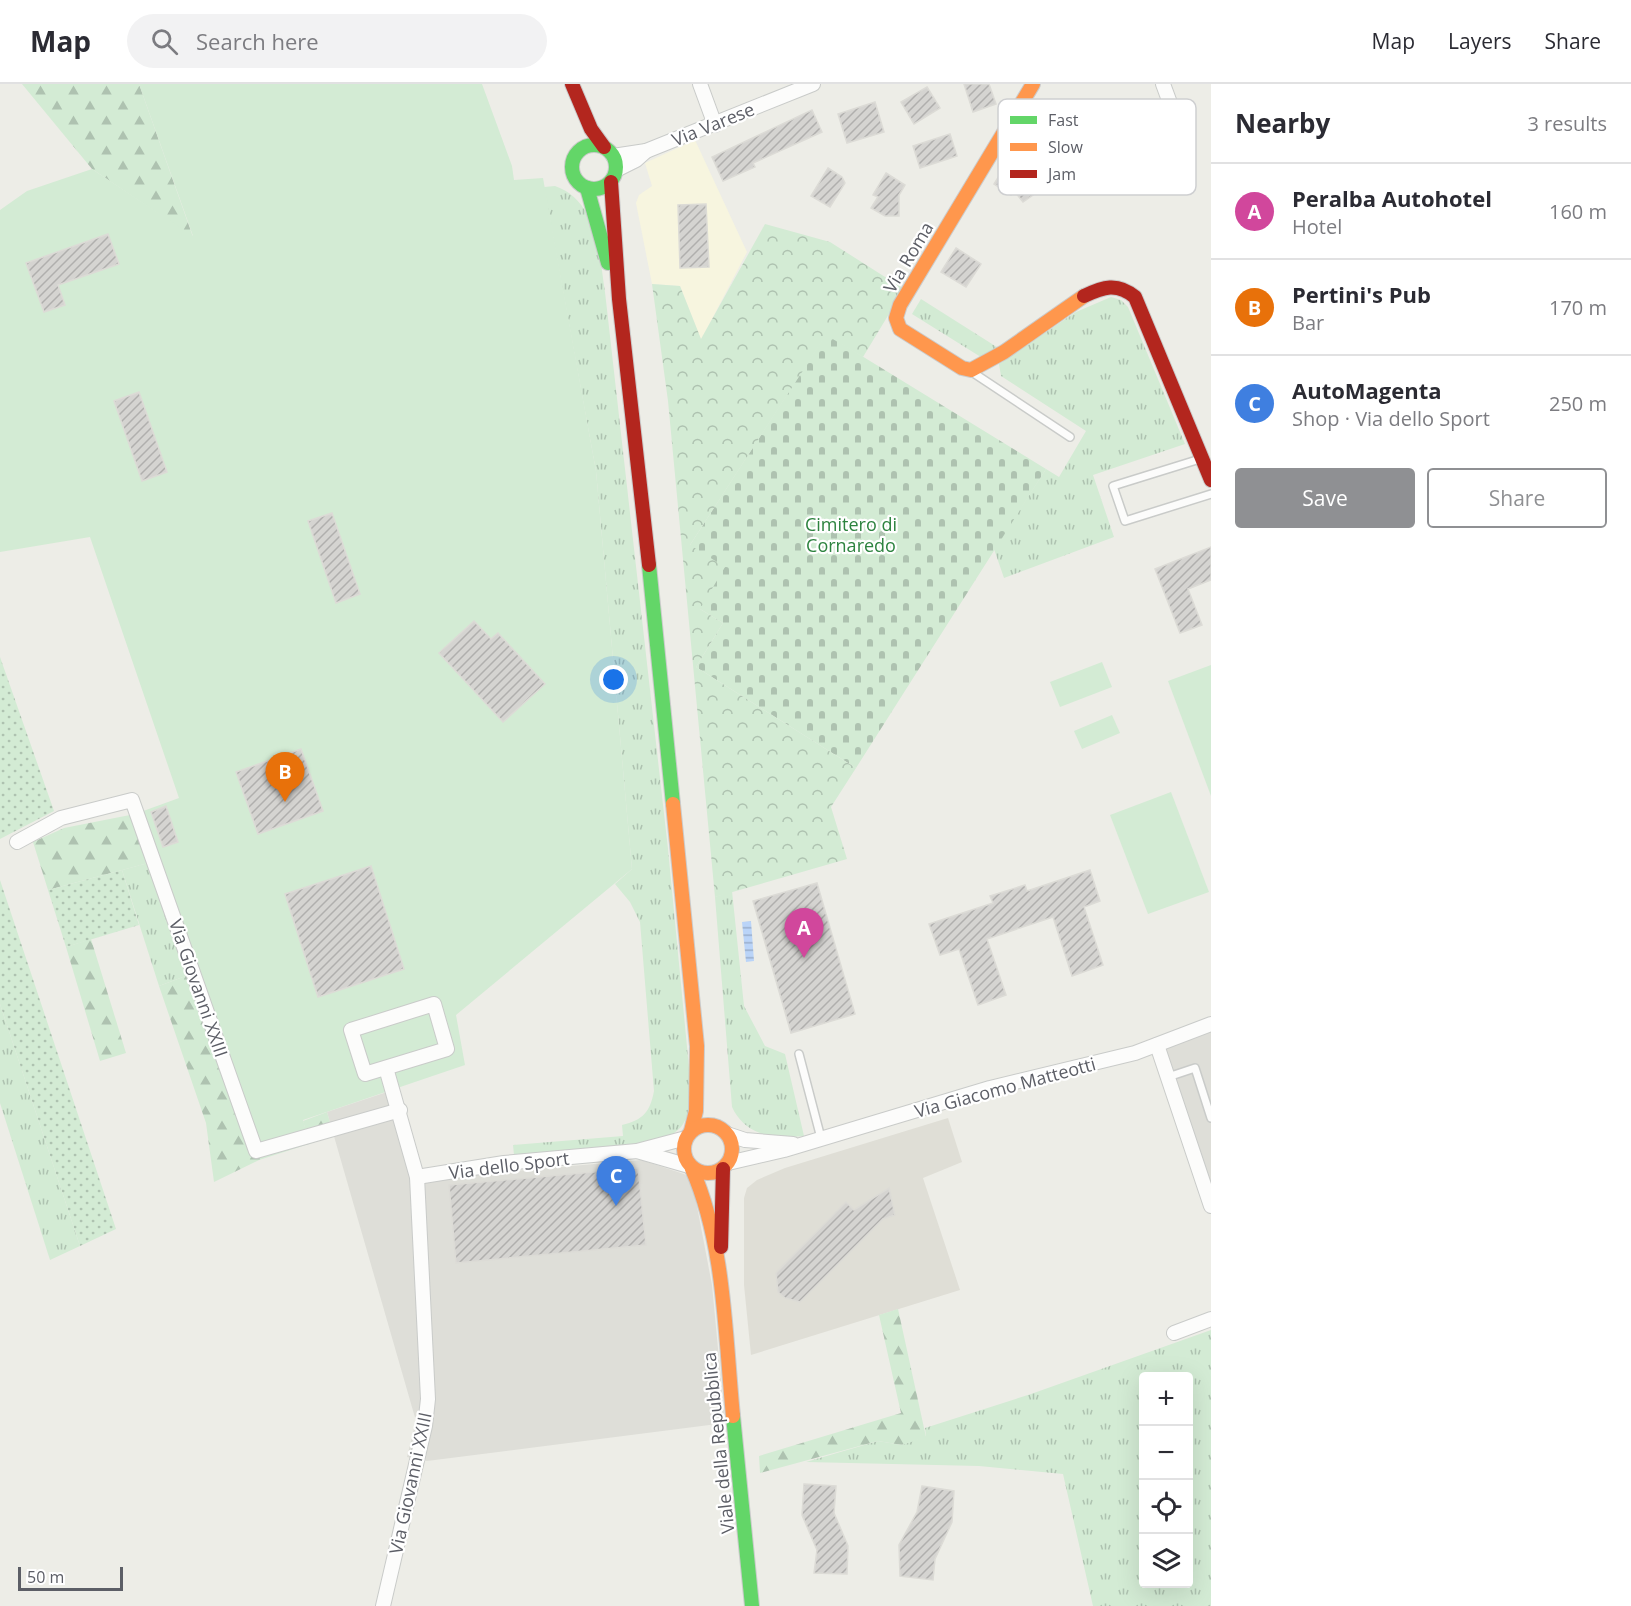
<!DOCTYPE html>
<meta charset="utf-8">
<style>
:root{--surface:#fff;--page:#f2f2f3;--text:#2b2b33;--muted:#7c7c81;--line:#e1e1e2;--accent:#8f9093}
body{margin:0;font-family:"Open Sans",sans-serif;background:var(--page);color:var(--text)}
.controls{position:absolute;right:18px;bottom:18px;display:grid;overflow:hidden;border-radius:6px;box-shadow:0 6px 24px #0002}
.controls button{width:54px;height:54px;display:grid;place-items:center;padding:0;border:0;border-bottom:2px solid var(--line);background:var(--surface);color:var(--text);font:30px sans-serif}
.scale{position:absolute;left:18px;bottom:15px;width:105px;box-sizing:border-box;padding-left:6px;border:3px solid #5c5e66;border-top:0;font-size:16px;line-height:21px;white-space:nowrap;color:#5c5e66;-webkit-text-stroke:4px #fff;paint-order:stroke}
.you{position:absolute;left:614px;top:596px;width:21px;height:21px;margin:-15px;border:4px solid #fff;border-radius:50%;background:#1a73e8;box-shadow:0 0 0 9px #1a73e833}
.badge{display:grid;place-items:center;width:39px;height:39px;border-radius:50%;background:var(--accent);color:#fff;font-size:20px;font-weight:700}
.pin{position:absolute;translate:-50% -50px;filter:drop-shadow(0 2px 3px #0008)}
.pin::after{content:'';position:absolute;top:32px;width:21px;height:18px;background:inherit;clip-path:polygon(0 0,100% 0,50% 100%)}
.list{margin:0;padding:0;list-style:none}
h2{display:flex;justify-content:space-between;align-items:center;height:78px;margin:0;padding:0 24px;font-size:26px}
h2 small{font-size:20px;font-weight:400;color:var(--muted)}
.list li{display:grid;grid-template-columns:39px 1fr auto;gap:18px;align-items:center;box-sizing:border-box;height:96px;padding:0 24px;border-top:2px solid var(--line)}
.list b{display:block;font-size:22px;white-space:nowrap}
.list p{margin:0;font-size:20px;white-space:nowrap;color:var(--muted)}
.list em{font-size:20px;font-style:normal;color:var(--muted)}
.actions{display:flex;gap:12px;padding:18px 24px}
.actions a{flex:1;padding:14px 0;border:2px solid var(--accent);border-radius:6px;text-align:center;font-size:21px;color:var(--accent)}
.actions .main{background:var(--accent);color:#fff}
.icon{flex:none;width:33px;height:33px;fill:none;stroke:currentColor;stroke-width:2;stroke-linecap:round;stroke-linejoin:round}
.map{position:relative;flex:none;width:1211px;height:1522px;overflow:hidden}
header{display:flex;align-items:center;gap:36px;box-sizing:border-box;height:84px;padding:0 30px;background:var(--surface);border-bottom:2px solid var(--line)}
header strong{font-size:28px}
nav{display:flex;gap:33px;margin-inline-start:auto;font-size:21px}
.search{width:420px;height:54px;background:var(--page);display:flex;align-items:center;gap:15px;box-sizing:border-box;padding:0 21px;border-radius:33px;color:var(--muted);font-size:22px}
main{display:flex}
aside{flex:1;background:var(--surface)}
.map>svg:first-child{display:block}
</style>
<header>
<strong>Map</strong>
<div class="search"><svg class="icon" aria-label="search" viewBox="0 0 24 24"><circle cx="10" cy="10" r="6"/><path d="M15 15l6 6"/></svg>Search here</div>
<nav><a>Map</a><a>Layers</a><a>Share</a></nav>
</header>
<main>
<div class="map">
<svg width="1211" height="1522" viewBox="0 0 1211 1522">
<defs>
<pattern id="grass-tufts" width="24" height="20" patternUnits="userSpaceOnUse" patternTransform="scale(1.5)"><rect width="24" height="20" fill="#d3ebd4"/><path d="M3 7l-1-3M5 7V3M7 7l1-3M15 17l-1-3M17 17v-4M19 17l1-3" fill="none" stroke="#aec2b0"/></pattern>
<pattern id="forest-firs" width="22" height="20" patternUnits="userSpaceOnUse" patternTransform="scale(1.5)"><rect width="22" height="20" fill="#d3ebd4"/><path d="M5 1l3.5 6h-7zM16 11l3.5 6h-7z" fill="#aec2b0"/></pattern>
<pattern id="cemetery-stones" width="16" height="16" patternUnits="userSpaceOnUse" patternTransform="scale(1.5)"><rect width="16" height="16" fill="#d3ebd4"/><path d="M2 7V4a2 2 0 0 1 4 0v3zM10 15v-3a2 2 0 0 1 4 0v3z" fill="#aec2b0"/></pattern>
<pattern id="park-crowns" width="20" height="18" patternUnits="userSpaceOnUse" patternTransform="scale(1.5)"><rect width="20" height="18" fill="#d3ebd4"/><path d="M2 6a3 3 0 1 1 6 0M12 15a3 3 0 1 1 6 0" fill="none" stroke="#aec2b0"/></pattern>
<pattern id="garden-dots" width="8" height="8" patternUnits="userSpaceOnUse" patternTransform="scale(1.5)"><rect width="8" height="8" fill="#d3ebd4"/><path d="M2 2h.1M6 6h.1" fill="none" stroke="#aec2b0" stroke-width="1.8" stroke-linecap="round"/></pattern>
<pattern id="water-rules" width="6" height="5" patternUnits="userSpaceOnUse" patternTransform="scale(1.5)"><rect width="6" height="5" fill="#bad4f8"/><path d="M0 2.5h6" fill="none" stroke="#9aafcd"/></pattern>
<pattern id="building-hatch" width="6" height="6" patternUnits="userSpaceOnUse" patternTransform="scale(1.5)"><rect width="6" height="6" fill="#d5d4d1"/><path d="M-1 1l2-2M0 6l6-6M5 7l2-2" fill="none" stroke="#b0afad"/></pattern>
</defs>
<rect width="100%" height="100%" fill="#edede7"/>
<path fill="#f7f5df" d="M695,56L747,168L701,256L680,202L652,200L636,119L639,111L652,102L645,79Z"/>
<g fill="#deded8">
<path d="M1211,948V1098L1163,966Z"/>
<path d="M399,1004L421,1095L641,1076L684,1090L692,1096L712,1201L725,1339L427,1377L407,1373L416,1337L327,1028Z"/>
</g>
<path fill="#dfded6" d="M948,1034L962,1078L923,1094L960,1206L751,1271L744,1201V1114L747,1104L757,1096L785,1084Z"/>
<g fill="url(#grass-tufts)" fill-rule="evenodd">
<path d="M555,102C598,117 599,170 605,208L668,765L692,1015C685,1042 682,1048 655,1058L514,1071L513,1061L623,1052L622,1041C643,1036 650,1028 654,1007L640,838L630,818L615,800L632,785L596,387L544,103Z"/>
<path d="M1111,213L1121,216L1128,223L1185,360L1093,391L1114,453L1004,494L994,465L1046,385L1059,393L1086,347L1001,292L999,280L1076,228Z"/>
<path d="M921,215L1000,265L984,275L912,230Z"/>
<path d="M152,778L191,890L159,902L122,786Z"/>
<path d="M732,807L744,922L765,962L785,970L804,1052L764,1055L760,1049C747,1044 738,1036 732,1023L715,813Z"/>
<path d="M0,920L80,1162L50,1176L0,1019Z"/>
<path d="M1211,1246V1522H1093L1063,1390L979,1382L806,1378L878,1357L902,1361L926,1352L925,1344L1031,1310ZM1144,1292H1188V1500H1144Z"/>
</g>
<g fill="url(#forest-firs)">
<path d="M22,0H139L193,153L92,85Z"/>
<path d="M135,730L152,778L48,806L33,758L64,744Z"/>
<path d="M91,855L126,969L100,977L66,863Z"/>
<path d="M191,890L306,1047L303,1037L327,1028L334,1052L259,1076L214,1098L206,1039L159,902Z"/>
<path d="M898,1225L926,1353L902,1361L878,1357L760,1389L759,1372L901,1329L879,1231Z"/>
</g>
<path fill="url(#cemetery-stones)" d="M826,250L1046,385L856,684L696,583L723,539L700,525L690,461Z"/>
<path fill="url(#park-crowns)" d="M765,140L830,158L904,205L863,273L826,251L690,461L725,483L700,525L723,539L696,583L856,684L831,723L847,775L715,813L668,317L652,200L680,202L701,255Z"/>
<g fill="url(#garden-dots)">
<path d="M0,573L54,727L0,755Z"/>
<path d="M122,786L139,841L66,863L48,806Z"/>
<path d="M0,796L116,1145L80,1162L0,920Z"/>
</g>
<g fill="#d3ebd4">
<path d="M139,0H482L512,82L514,96L543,94L596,387L632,785L456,931L465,981L303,1036L306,1047L251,1064L135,730L179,714L90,453L0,468V126L27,107L92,85L193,152Z"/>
<path d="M1102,578L1112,603L1060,623L1050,598Z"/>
<path d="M1211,581V712L1168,597Z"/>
<path d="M1112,631L1120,649L1082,665L1074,647Z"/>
<path d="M1171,708L1209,808L1148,830L1110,731Z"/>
</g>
<path fill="url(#water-rules)" d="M751,837L754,877L746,878L742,838Z"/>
<g fill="url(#building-hatch)" stroke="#dcdbd6" stroke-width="1.5">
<path d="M964,0H989L996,20L973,28Z"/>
<path d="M927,3L940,24L914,40L901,18Z"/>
<path d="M875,18L884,48L847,59L838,30Z"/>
<path d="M812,26L822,48L753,79L755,83L723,97L712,73Z"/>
<path d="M950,50L957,72L920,84L913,62Z"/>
<path d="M1012,71L1021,77L1036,109L1023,118L1015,108L1011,111L994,100Z"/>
<path d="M828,84L842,93L845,99L830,123L811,112Z"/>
<path d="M886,89L905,101L899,111V132H885L871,124L878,113L873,111Z"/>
<path d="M706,120L709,183L680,184L678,121Z"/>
<path d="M108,150L119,180L58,201L65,221L44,228L26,179Z"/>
<path d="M956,164L981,180L966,203L941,188Z"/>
<path d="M139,308L167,388L142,397L114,317Z"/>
<path d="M332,429L360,510L336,519L308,437Z"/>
<path d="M1211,463V496L1188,505L1202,541L1180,549L1155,485Z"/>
<path d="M474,537L491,555L498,549L545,600L503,638L439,569Z"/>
<path d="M301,665L323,727L258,750L236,688Z"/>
<path d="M166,722L178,758L163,763L151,728Z"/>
<path d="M371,782L404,885L318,913L285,810Z"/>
<path d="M1090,786L1100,817L1084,823L1103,881L1072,892L1053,833L987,855L1006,911L978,921L959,865L940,871L929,840L993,819L990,812L1025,801L1027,807Z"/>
<path d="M817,799L855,930L791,949L753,817Z"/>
<path d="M638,1084L646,1161L456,1179L449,1101Z"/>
<path d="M889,1104L895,1131L883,1135L800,1218L785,1214L778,1208L776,1189L846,1118L854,1126Z"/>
<path d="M804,1400L836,1402L834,1429L848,1462L847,1490L814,1489L817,1466L802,1431Z"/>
<path d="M922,1402L954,1407L952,1438L935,1475L933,1496L900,1492L899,1461L917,1428Z"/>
</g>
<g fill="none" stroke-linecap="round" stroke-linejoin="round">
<g stroke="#c9cbc9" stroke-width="10">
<g id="lane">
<path d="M972,288L1070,353"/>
<path d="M1200,375L1113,402L1125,437L1211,410"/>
<path d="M799,970L821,1054"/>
<path d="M1168,993L1195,984L1211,1034"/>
</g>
</g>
<g stroke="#c9cbc9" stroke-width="16">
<g id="street">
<path d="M700,0L715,41"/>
<path d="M1163,0L1180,46"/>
<path d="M613,72L646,67L813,0"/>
<path d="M616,86L636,76L646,67"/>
<path d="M17,758L61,734L132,716L256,1067L400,1026"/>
<path d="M434,920L447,965L365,990L351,946Z"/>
<path d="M1157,961L1211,1122"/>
<path d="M727,1050L745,1056L793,1060"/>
<path d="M637,1067L689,1082"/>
<path d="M728,1079L784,1066L990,1004L1135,969L1211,940"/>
<path d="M417,1093L504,1079L637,1067L686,1054"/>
<path d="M1174,1249L1211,1235"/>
<path d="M383,1522L425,1342L428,1315L417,1093L386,984"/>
</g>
</g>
<g stroke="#cbcbcb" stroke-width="16">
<g id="fast">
<circle cx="594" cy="83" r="22"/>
<path d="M587,104L608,179"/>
<path d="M649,481L673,720"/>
<path d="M733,1332L752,1522"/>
</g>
</g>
<g stroke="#cbcbcb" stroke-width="16">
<g id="slow">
<path d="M1033,0L900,221L896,234L900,245L962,284L971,286L1004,268L1084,212"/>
<path d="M673,720L697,962L696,1027L691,1047"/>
<circle cx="708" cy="1065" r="24"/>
<path d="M692,1085C725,1160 725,1251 733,1332"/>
</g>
</g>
<g stroke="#cbcbcb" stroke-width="16">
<g id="jam">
<path d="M572,0L591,45L604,63"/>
<path d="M611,98L619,215L649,481"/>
<path d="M1084,212C1103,203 1117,198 1135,213L1211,396"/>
<path d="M721,1163L723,1085"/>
</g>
</g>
<use href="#lane" stroke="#fcfcfb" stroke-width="7"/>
<use href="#street" stroke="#fcfcfb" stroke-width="14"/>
<use href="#fast" stroke="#63d668" stroke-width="14"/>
<use href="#slow" stroke="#ff974d" stroke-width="14"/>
<use href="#jam" stroke="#b3261e" stroke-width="14"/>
</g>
<g text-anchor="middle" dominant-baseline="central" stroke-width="4.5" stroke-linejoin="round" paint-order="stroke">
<g font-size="18" fill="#5c5e66" stroke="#fff">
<text transform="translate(713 40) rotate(-22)">Via Varese</text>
<text transform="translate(908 173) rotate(-59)">Via Roma</text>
<text transform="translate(199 904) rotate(71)">Via Giovanni XXIII</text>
<text transform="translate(1005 1003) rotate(-15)">Via Giacomo Matteotti</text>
<text transform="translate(509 1081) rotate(-7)">Via dello Sport</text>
<text transform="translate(718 1359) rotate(-96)">Viale della Repubblica</text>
<text transform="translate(410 1399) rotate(-78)">Via Giovanni XXIII</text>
</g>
<g font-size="18" fill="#2d833f" stroke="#fff">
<text x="851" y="440">Cimitero di<tspan x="851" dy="21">Cornaredo</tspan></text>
</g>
</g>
<rect x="998" y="15" width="198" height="96" rx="9" fill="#fff" stroke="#cecfd1" stroke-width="1.5"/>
<rect x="1010" y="32" width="27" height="8" fill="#63d668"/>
<rect x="1010" y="59" width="27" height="8" fill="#ff974d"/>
<rect x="1010" y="86" width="27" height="8" fill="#b3261e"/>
<g font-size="16" fill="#5c5e66">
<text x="1048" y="42">Fast</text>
<text x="1048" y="69">Slow</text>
<text x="1048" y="96">Jam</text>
</g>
</svg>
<div class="controls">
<button>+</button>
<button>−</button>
<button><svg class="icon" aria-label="locate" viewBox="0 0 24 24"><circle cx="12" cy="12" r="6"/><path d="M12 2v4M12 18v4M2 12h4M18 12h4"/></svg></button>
<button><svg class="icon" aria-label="layers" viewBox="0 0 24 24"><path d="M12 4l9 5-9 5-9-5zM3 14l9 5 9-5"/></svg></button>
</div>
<div class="scale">50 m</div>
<div class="you"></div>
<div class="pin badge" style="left:804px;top:874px;background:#d1479c">A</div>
<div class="pin badge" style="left:285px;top:718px;background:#e8710a">B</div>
<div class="pin badge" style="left:616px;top:1122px;background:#3f7fe0">C</div>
</div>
<aside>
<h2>Nearby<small>3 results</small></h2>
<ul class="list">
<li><span class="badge" style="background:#d1479c">A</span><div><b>Peralba Autohotel</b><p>Hotel</p></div><em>160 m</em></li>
<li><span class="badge" style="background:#e8710a">B</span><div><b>Pertini's Pub</b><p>Bar</p></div><em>170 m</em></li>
<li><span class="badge" style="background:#3f7fe0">C</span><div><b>AutoMagenta</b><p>Shop · Via dello Sport</p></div><em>250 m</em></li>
</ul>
<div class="actions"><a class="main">Save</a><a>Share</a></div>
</aside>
</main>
